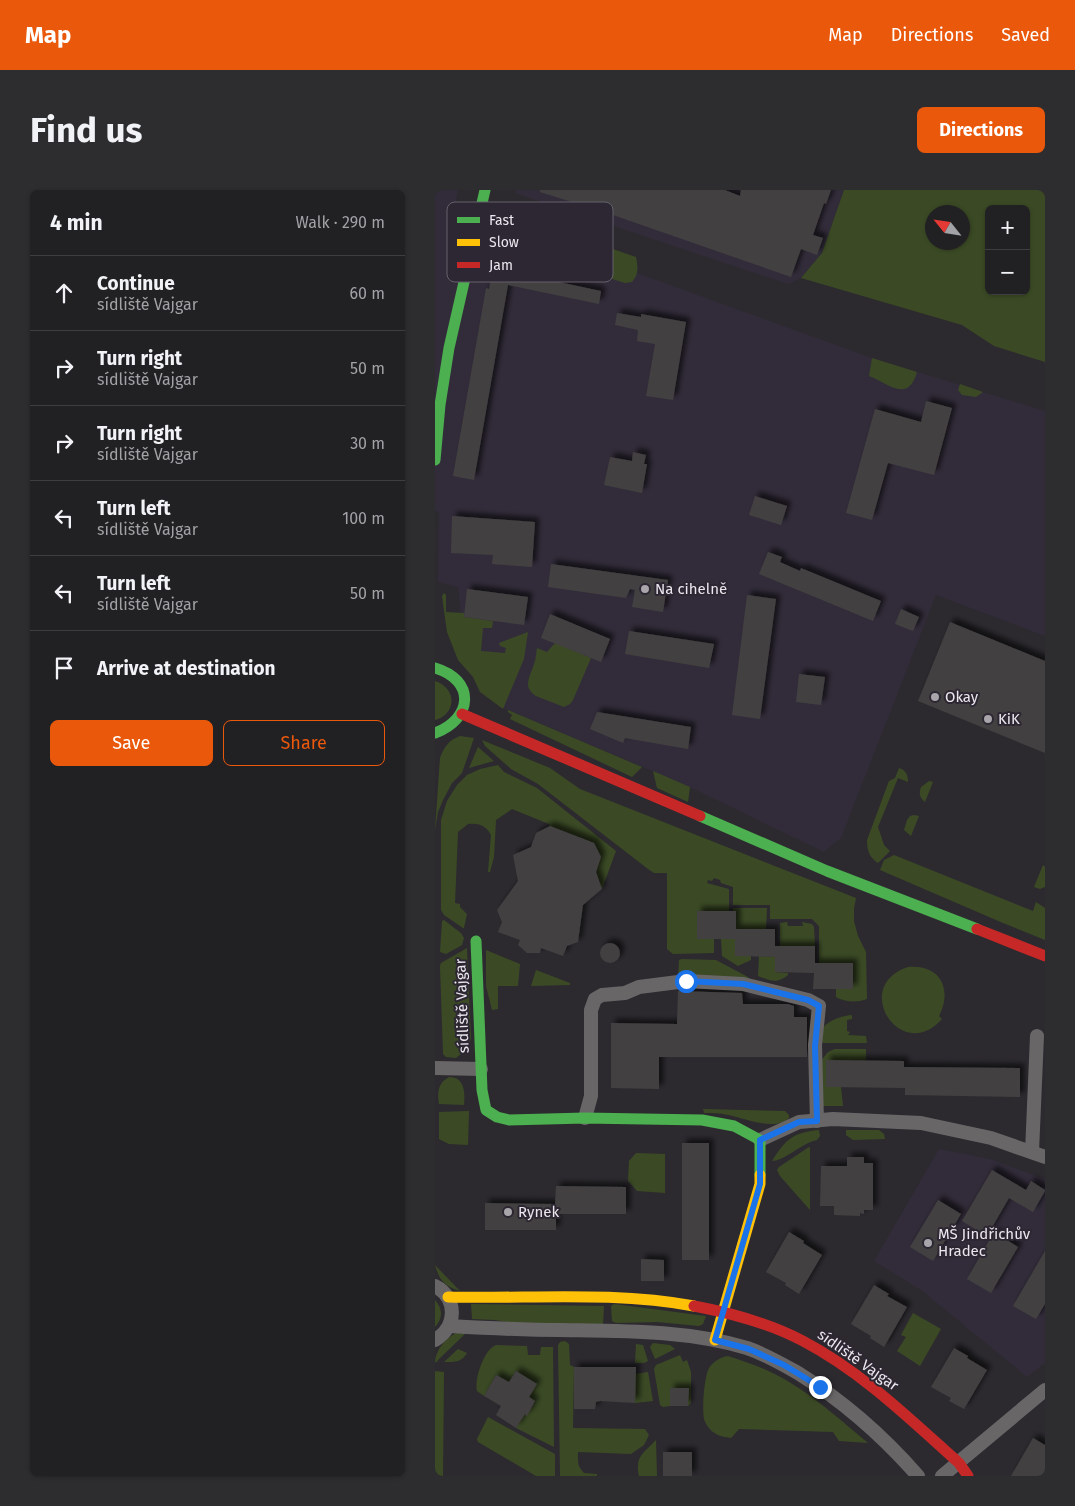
<!DOCTYPE html>
<meta charset="utf-8">
<style>
:root{--surface:#212023;--page:#2d2d30;--text:#f1f3f6;--muted:#a2a3a6;--line:#3e3e41;--accent:#ea580c}
body{margin:0;font-family:"Fira Sans",sans-serif;background:var(--page);color:var(--text)}
.controls{position:absolute;right:15px;top:15px;display:grid;overflow:hidden;border-radius:8px;box-shadow:0 1px 4px #0004}
.controls button{width:45px;height:45px;display:grid;place-items:center;padding:0;border:0;border-bottom:1px solid var(--line);background:var(--surface);color:var(--text);font:25px sans-serif}
.compass{position:absolute;left:490px;top:15px;width:45px;height:45px;border-radius:50%;background:var(--surface);box-shadow:0 1px 4px #0004;rotate:300deg}
.stop{position:absolute;width:15px;height:15px;margin:-11px;border:4px solid #1a73e8;border-radius:50%;background:#fff}
.stop.end{background:#1a73e8;border-color:#fff;box-shadow:0 1px 5px #0008}
.list{margin:0;padding:0;list-style:none}
h2{display:flex;justify-content:space-between;align-items:center;height:65px;margin:0;padding:0 20px;font-size:21px}
h2 small{font-size:16px;font-weight:400;color:var(--muted)}
.list li{display:grid;grid-template-columns:32px 1fr auto;gap:15px;align-items:center;box-sizing:border-box;height:75px;padding:0 20px;border-top:1px solid var(--line)}
.list b{display:block;font-size:19px;white-space:nowrap}
.list p{margin:0;font-size:16px;white-space:nowrap;color:var(--muted)}
.list em{font-size:16px;font-style:normal;color:var(--muted)}
.actions{display:flex;gap:10px;padding:15px 20px}
.actions a{flex:1;padding:11px 0;border:1px solid var(--accent);border-radius:8px;text-align:center;font-size:18px;color:var(--accent)}
.actions .main{background:var(--accent);color:#fff}
.icon{flex:none;width:28px;height:28px;fill:none;stroke:currentColor;stroke-width:2;stroke-linecap:round;stroke-linejoin:round}
.map{position:relative;flex:none;width:610px;height:1286px;overflow:hidden;border-radius:8px}
header{display:flex;align-items:center;gap:30px;box-sizing:border-box;height:70px;padding:0 25px;background:var(--accent);color:#fff}
header strong{font-size:24px}
nav{display:flex;gap:28px;margin-inline-start:auto;font-size:18px}
.intro{display:flex;align-items:center;justify-content:space-between;box-sizing:border-box;height:120px;padding:0 30px}
h1{margin:0;font-size:35px}
.button{padding:12px 22px;border-radius:8px;background:var(--accent);color:#fff;font-size:18px;font-weight:700}
main{display:flex;gap:30px;padding:0 30px}
aside{flex:1;background:var(--surface);border-radius:8px;box-shadow:0 1px 4px #0004}
.map>svg:first-child{display:block}
</style>
<header>
<strong>Map</strong>
<nav><a>Map</a><a>Directions</a><a>Saved</a></nav>
</header>
<div class="intro"><h1>Find us</h1><a class="button">Directions</a></div>
<main>
<aside>
<h2>4 min<small>Walk · 290 m</small></h2>
<ul class="list">
<li><svg class="icon" aria-label="ahead" viewBox="0 0 24 24"><path d="M12 20V5M6 11l6-6 6 6"/></svg><div><b>Continue</b><p>sídliště Vajgar</p></div><em>60 m</em></li>
<li><svg class="icon" aria-label="right" viewBox="0 0 24 24"><path d="M7 20v-9h11M14 6l5 5-5 5"/></svg><div><b>Turn right</b><p>sídliště Vajgar</p></div><em>50 m</em></li>
<li><svg class="icon" aria-label="right" viewBox="0 0 24 24"><path d="M7 20v-9h11M14 6l5 5-5 5"/></svg><div><b>Turn right</b><p>sídliště Vajgar</p></div><em>30 m</em></li>
<li><svg class="icon" aria-label="left" viewBox="0 0 24 24"><path d="M17 20v-9H6M10 6l-5 5 5 5"/></svg><div><b>Turn left</b><p>sídliště Vajgar</p></div><em>100 m</em></li>
<li><svg class="icon" aria-label="left" viewBox="0 0 24 24"><path d="M17 20v-9H6M10 6l-5 5 5 5"/></svg><div><b>Turn left</b><p>sídliště Vajgar</p></div><em>50 m</em></li>
<li><svg class="icon" aria-label="arrive" viewBox="0 0 24 24"><path d="M6 21V4h12l-3 4 3 4H6"/></svg><div><b>Arrive at destination</b></div></li>
</ul>
<div class="actions"><a class="main">Save</a><a>Share</a></div>
</aside>
<div class="map">
<svg width="610" height="1286" viewBox="0 0 610 1286">
<defs>
<filter id="shadow"><feDropShadow dx="4.5" dy="-4.5" stdDeviation="2.5" flood-color="#0009"/></filter>
</defs>
<rect width="100%" height="100%" fill="#2c2a2f"/>
<g fill="#322c3a">
<path d="M0,0H23L12,54L191,79L437,168L610,221V446L501,405L406,648L389,662L255,597L68,518L31,469L23,397L3,392L4,322L0,321Z"/>
<path d="M81,0H409L387,63L366,88L353,94L80,3Z"/>
<path d="M504,959L555,969L610,989V1173L592,1187L486,1100L439,1071Z"/>
</g>
<g fill="#3b4a25" fill-rule="evenodd">
<path d="M409,0H610V172L559,156L527,135L366,88L387,63ZM554,19H591V101H554ZM528,22V52H498V22Z"/>
<path d="M67,25L75,26L102,33L198,66L201,67C203,76 204,84 197,92L190,93L171,87L172,77L63,55L53,59L51,57C54,45 54,31 67,25Z"/>
<path d="M437,168L482,182C473,214 453,193 434,186Z"/>
<path d="M525,194L548,202L541,207L527,205L523,200Z"/>
<path d="M9,403L11,405V422L29,423V427L58,431L57,438H48L46,461L70,463L71,458L65,456L64,453L93,442L89,469L68,519L45,502L38,487L23,470L12,442L7,406Z"/>
<path d="M120,453L156,468L138,510L135,514L129,517L101,506C87,497 95,487 99,474C101,469 101,464 102,458L112,462Z"/>
<path d="M0,491C22,498 22,524 0,530Z"/>
<path d="M73,520L207,577L197,587L75,529L77,525L73,522Z"/>
<path d="M25,546L39,548L27,583L17,593L8,610L3,622L0,640L5,568C9,557 14,550 25,546Z"/>
<path d="M47,550L115,578L145,599L421,708L419,719V731L423,746L431,762L432,809C423,813 409,812 401,807V799H418V774L384,773V736L377,729H335V715H298V697L286,693L285,690L279,688L277,691L273,690L272,693L294,699V721H262V749H279V763L238,764L232,759V683H219L213,679L103,594L76,579L50,556Z"/>
<path d="M43,557L59,571L34,578Z"/>
<path d="M63,575L69,582L102,598L181,661L167,699L161,682L166,667L159,653L115,636L114,634L77,619L61,630L59,667L55,682H53L56,645C51,635 43,633 33,634L23,642L20,713L25,714V717L32,724L29,738H28L9,725L6,720V630L12,611L22,595L32,585L45,579Z"/>
<path d="M464,578C471,580 473,585 473,592L463,588L443,637L449,655L455,661L443,673C434,667 432,660 432,650L454,591L460,588Z"/>
<path d="M218,581L255,597L253,612L222,598Z"/>
<path d="M494,591L498,592L490,612C484,607 484,603 486,597Z"/>
<path d="M479,625L484,626L476,646L469,640L472,630L475,626Z"/>
<path d="M459,665L598,721L601,712L610,718V750L568,733L445,680L449,670Z"/>
<path d="M608,675L610,677V697L605,699L599,697Z"/>
<path d="M298,718H332L331,739H301V721H298Z"/>
<path d="M9,730L26,743L29,748L27,755L11,764L5,762L7,731Z"/>
<path d="M352,732L353,736H368L367,732L377,734L379,737L380,756H345V733Z"/>
<path d="M286,749H300V766H316V770L303,776L287,766Z"/>
<path d="M32,758L36,849L30,860L21,868L11,867L8,864L5,776L6,773Z"/>
<path d="M51,760L85,774L83,796H63V819L57,820L51,796Z"/>
<path d="M324,766L340,767V782L353,783V785C341,794 337,791 323,786Z"/>
<path d="M247,769L281,770L313,787L315,790L243,788L244,770Z"/>
<path d="M473,777C505,774 518,799 504,826L507,829C466,875 415,796 473,777Z"/>
<path d="M101,780L135,793V795L96,796Z"/>
<path d="M417,825V829L412,830V841L415,842L413,845L431,846L432,853H388C377,836 403,826 417,825Z"/>
<path d="M400,859H431V870H391V897H406L408,916H388L386,871L393,862Z"/>
<path d="M14,887C30,887 30,903 29,915L4,914C2,902 3,893 14,887Z"/>
<path d="M268,919L350,921L354,925V928C340,942 309,928 293,925C285,923 277,923 269,923Z"/>
<path d="M34,921L33,955L14,954L4,949V922Z"/>
<path d="M384,940L385,946L382,950C367,953 349,971 337,971C351,949 357,943 384,940Z"/>
<path d="M411,940H444L449,944L450,949L418,950L411,945Z"/>
<path d="M374,957L375,958V1020L345,986L342,980L344,977Z"/>
<path d="M201,963L230,964V1003L202,1001L193,991L194,971Z"/>
<path d="M0,1075L25,1101C10,1097 4,1090 0,1075Z"/>
<path d="M0,1110C8,1119 8,1128 0,1137Z"/>
<path d="M36,1114L169,1116L168,1135L78,1133L60,1130L37,1129Z"/>
<path d="M179,1114L271,1126L268,1134L264,1136L222,1132L181,1133L177,1131L176,1116Z"/>
<path d="M478,1123L506,1139L485,1176L462,1161L471,1147L466,1145Z"/>
<path d="M23,1142H28L30,1144L3,1170L2,1172H0C1,1159 12,1147 23,1142Z"/>
<path d="M130,1151L134,1154L135,1175L139,1177L138,1238L210,1239L214,1245L209,1255L196,1264L143,1262C143,1271 142,1276 149,1283L162,1284V1286H125L123,1155L125,1152Z"/>
<path d="M218,1153L235,1155L240,1159L220,1169L215,1157Z"/>
<path d="M201,1154L208,1155L213,1171L209,1173H200Z"/>
<path d="M61,1155L92,1156L93,1165H105L106,1157H118L119,1257L81,1238L90,1224L92,1225L100,1212L94,1207L101,1194L81,1181L74,1192L61,1185L49,1206L42,1201C39,1190 49,1159 61,1155Z"/>
<path d="M23,1159L32,1163C26,1173 19,1172 9,1172Z"/>
<path d="M245,1165L248,1172L252,1170L256,1182V1213L253,1216L252,1199H235V1216L228,1217L225,1215L219,1179L221,1175Z"/>
<path d="M293,1166C305,1170 318,1174 329,1179C367,1195 402,1227 433,1253L404,1251L398,1242L304,1239L296,1248C290,1247 283,1246 278,1242C274,1239 270,1233 269,1229C267,1219 269,1187 274,1178C278,1172 285,1167 293,1166Z"/>
<path d="M0,1181L9,1182L8,1286H0Z"/>
<path d="M213,1182L218,1211L200,1213V1184Z"/>
<path d="M53,1227L120,1264V1286H101L43,1252L42,1249Z"/>
<path d="M221,1250L222,1286H204C200,1266 208,1264 221,1250Z"/>
</g>
<g fill="#434040" filter="url(#shadow)">
<path d="M105,0H290L305,6L306,0H396L391,14L389,13L378,45L388,48L382,65L366,59L356,87L178,25L105,2Z"/>
<path d="M58,78L166,101L164,114L73,95L39,290L18,286L51,98L54,99Z"/>
<path d="M182,123L206,127V124L251,132L238,210L211,206L220,154L202,151L203,140L180,135Z"/>
<path d="M491,211L517,218L499,285L453,273L437,330L411,323L440,219L486,232Z"/>
<path d="M198,262L211,265L209,274H212L207,303L169,295L175,267L197,271Z"/>
<path d="M320,306L352,316L346,335L314,325Z"/>
<path d="M17,326L100,332L97,377L57,374L58,365L16,363Z"/>
<path d="M333,362L347,367L345,372L365,381L366,378L446,411L438,431L324,384Z"/>
<path d="M116,374L233,390L228,422L197,417L200,400L195,399L191,408L113,397Z"/>
<path d="M32,399L93,407L89,435L29,427Z"/>
<path d="M312,405L341,409L325,529L297,525Z"/>
<path d="M466,419L484,427L478,441L460,434Z"/>
<path d="M115,424L175,449L166,472L106,448Z"/>
<path d="M515,432L610,471V563L483,511Z"/>
<path d="M194,441L279,454L274,478L190,464Z"/>
<path d="M364,484L390,487L386,515L361,512Z"/>
<path d="M162,522L256,537L253,559L190,548L188,553L155,539Z"/>
<path d="M115,636L159,653L166,667L161,682L167,699L148,715L143,752L132,756L128,766L106,758L105,763H92L83,755L85,750L63,742L67,732L62,720L83,691L78,665L96,657L101,643Z"/>
<path d="M262,721H301V739H340V756H380V773H418V799H378L379,783L340,782V767L300,766V749H262Z"/>
<circle cx="175" cy="763" r="10"/>
<path d="M243,801L307,803L308,814H353L359,816V827H372V867H224V899L176,898V833L242,834Z"/>
<path d="M391,870L469,871V877L585,878V907L470,905V898L391,897Z"/>
<rect x="247" y="953" width="27" height="117"/>
<path d="M412,967H429V973H438V1020H429V1024L425,1023V1026L399,1025V1016H385L386,976H412Z"/>
<path d="M557,980L591,1000L596,991L610,1000V1001L598,1022L574,1008L552,1046L527,1031Z"/>
<path d="M121,996L191,997V1024H121V1040H50V1013L120,1014Z"/>
<path d="M503,1010L526,1024L498,1071L475,1057Z"/>
<path d="M354,1042L369,1051L368,1053L387,1065L364,1104L350,1095L351,1093L331,1082Z"/>
<path d="M559,1042L583,1057L556,1103L532,1089Z"/>
<path d="M610,1061V1114L601,1129L578,1116Z"/>
<path d="M206,1069L229,1070V1091H206Z"/>
<path d="M439,1095L454,1104L452,1106L472,1117L449,1157L435,1148L436,1146L416,1134Z"/>
<path d="M519,1158L533,1166L532,1168L552,1180L529,1219L514,1211L516,1208L496,1197Z"/>
<path d="M139,1177H201L200,1213L165,1211L161,1212L160,1219H139Z"/>
<path d="M81,1181L102,1194L94,1207L100,1211L92,1226L90,1224L81,1238L61,1225L66,1216L49,1206L61,1185L74,1192Z"/>
<path d="M235,1198H254L253,1216H235Z"/>
<path d="M598,1248L610,1255V1286H576Z"/>
<rect x="228" y="1262" width="29" height="24"/>
</g>
<g fill="none" stroke-linecap="round" stroke-linejoin="round">
<g stroke="#696668" stroke-width="14">
<path d="M0,878L46,879"/>
<path d="M150,928L156,906V820L160,809L167,805L190,803L204,797L251,791L308,794L373,810L384,816L380,855L382,931"/>
<path d="M325,950L364,932L398,929L486,933L556,948L610,967"/>
<path d="M597,962L602,846"/>
<path d="M0,1096C23,1108 22,1137 0,1150"/>
<path d="M15,1136C51,1138 88,1140 124,1140C187,1141 252,1140 312,1158C330,1164 347,1174 363,1183C408,1211 448,1246 483,1286"/>
<path d="M507,1286L610,1200"/>
</g>
<g stroke="#4caf50" stroke-width="11">
<path d="M0,270L5,215L14,158L50,0"/>
<path d="M0,478C41,490 38,529 0,543"/>
<path d="M265,626L392,681L542,739"/>
<path d="M41,751L47,900L51,920L62,927L74,930L150,928L267,930L299,936L325,950V985"/>
</g>
<g stroke="#ffc107" stroke-width="11">
<path d="M13,1107C95,1109 178,1101 259,1116"/>
<path d="M280,1150L325,994V985"/>
</g>
<g stroke="#c62828" stroke-width="11">
<path d="M27,524L265,626"/>
<path d="M542,739L610,766"/>
<path d="M259,1116C296,1123 334,1133 368,1151C427,1182 475,1229 524,1273L533,1286"/>
</g>
</g>
<g fill="none" stroke-linecap="round" stroke-linejoin="round">
<path stroke="#1a73e8" stroke-width="6" d="M251,791L308,794L373,810L384,816L380,856L382,931L364,932L325,950V994L280,1150L314,1159L349,1175L385,1197"/>
</g>
<g fill="#a8a5ab" stroke="#2c2732" stroke-width="2">
<circle cx="210" cy="399" r="5"/>
<circle cx="500" cy="507" r="5"/>
<circle cx="553" cy="529" r="5"/>
<circle cx="73" cy="1022" r="5"/>
<circle cx="493" cy="1053" r="5"/>
</g>
<g text-anchor="middle" dominant-baseline="central" stroke-width="4" stroke-linejoin="round" paint-order="stroke">
<g font-size="15" fill="#eae7ee" stroke="#2c2732" text-anchor="start">
<text x="220" y="399">Na cihelně</text>
<text x="510" y="507">Okay</text>
<text x="563" y="529">KiK</text>
<text x="83" y="1022">Rynek</text>
<text x="503" y="1044">MŠ Jindřichův<tspan x="503" dy="17">Hradec</tspan></text>
</g>
<g font-size="15" fill="#eae7ee" stroke="#2c2732">
<text transform="translate(27 816) rotate(-92)">sídliště Vajgar</text>
<text transform="translate(423 1170) rotate(35)">sídliště Vajgar</text>
</g>
</g>
<rect x="12" y="12" width="166" height="80" rx="8" fill="#2c2732" stroke="#65616a" stroke-width="1"/>
<rect x="22" y="27" width="23" height="6" fill="#4caf50"/>
<rect x="22" y="49" width="23" height="7" fill="#ffc107"/>
<rect x="22" y="72" width="23" height="6" fill="#c62828"/>
<g font-size="14" fill="#eae7ee">
<text x="54" y="35">Fast</text>
<text x="54" y="57">Slow</text>
<text x="54" y="80">Jam</text>
</g>
</svg>
<div class="controls">
<button>+</button>
<button>−</button>
</div>
<svg class="compass" viewBox="-18 -18 36 36"><path d="M0-13l5 13h-10z" fill="#e53935"/><path d="M0 13l5-13h-10z" fill="#a2a3a6"/></svg>
<div class="stop" style="left:251px;top:791px"></div>
<div class="stop end" style="left:385px;top:1197px"></div>
</div>
</main>
